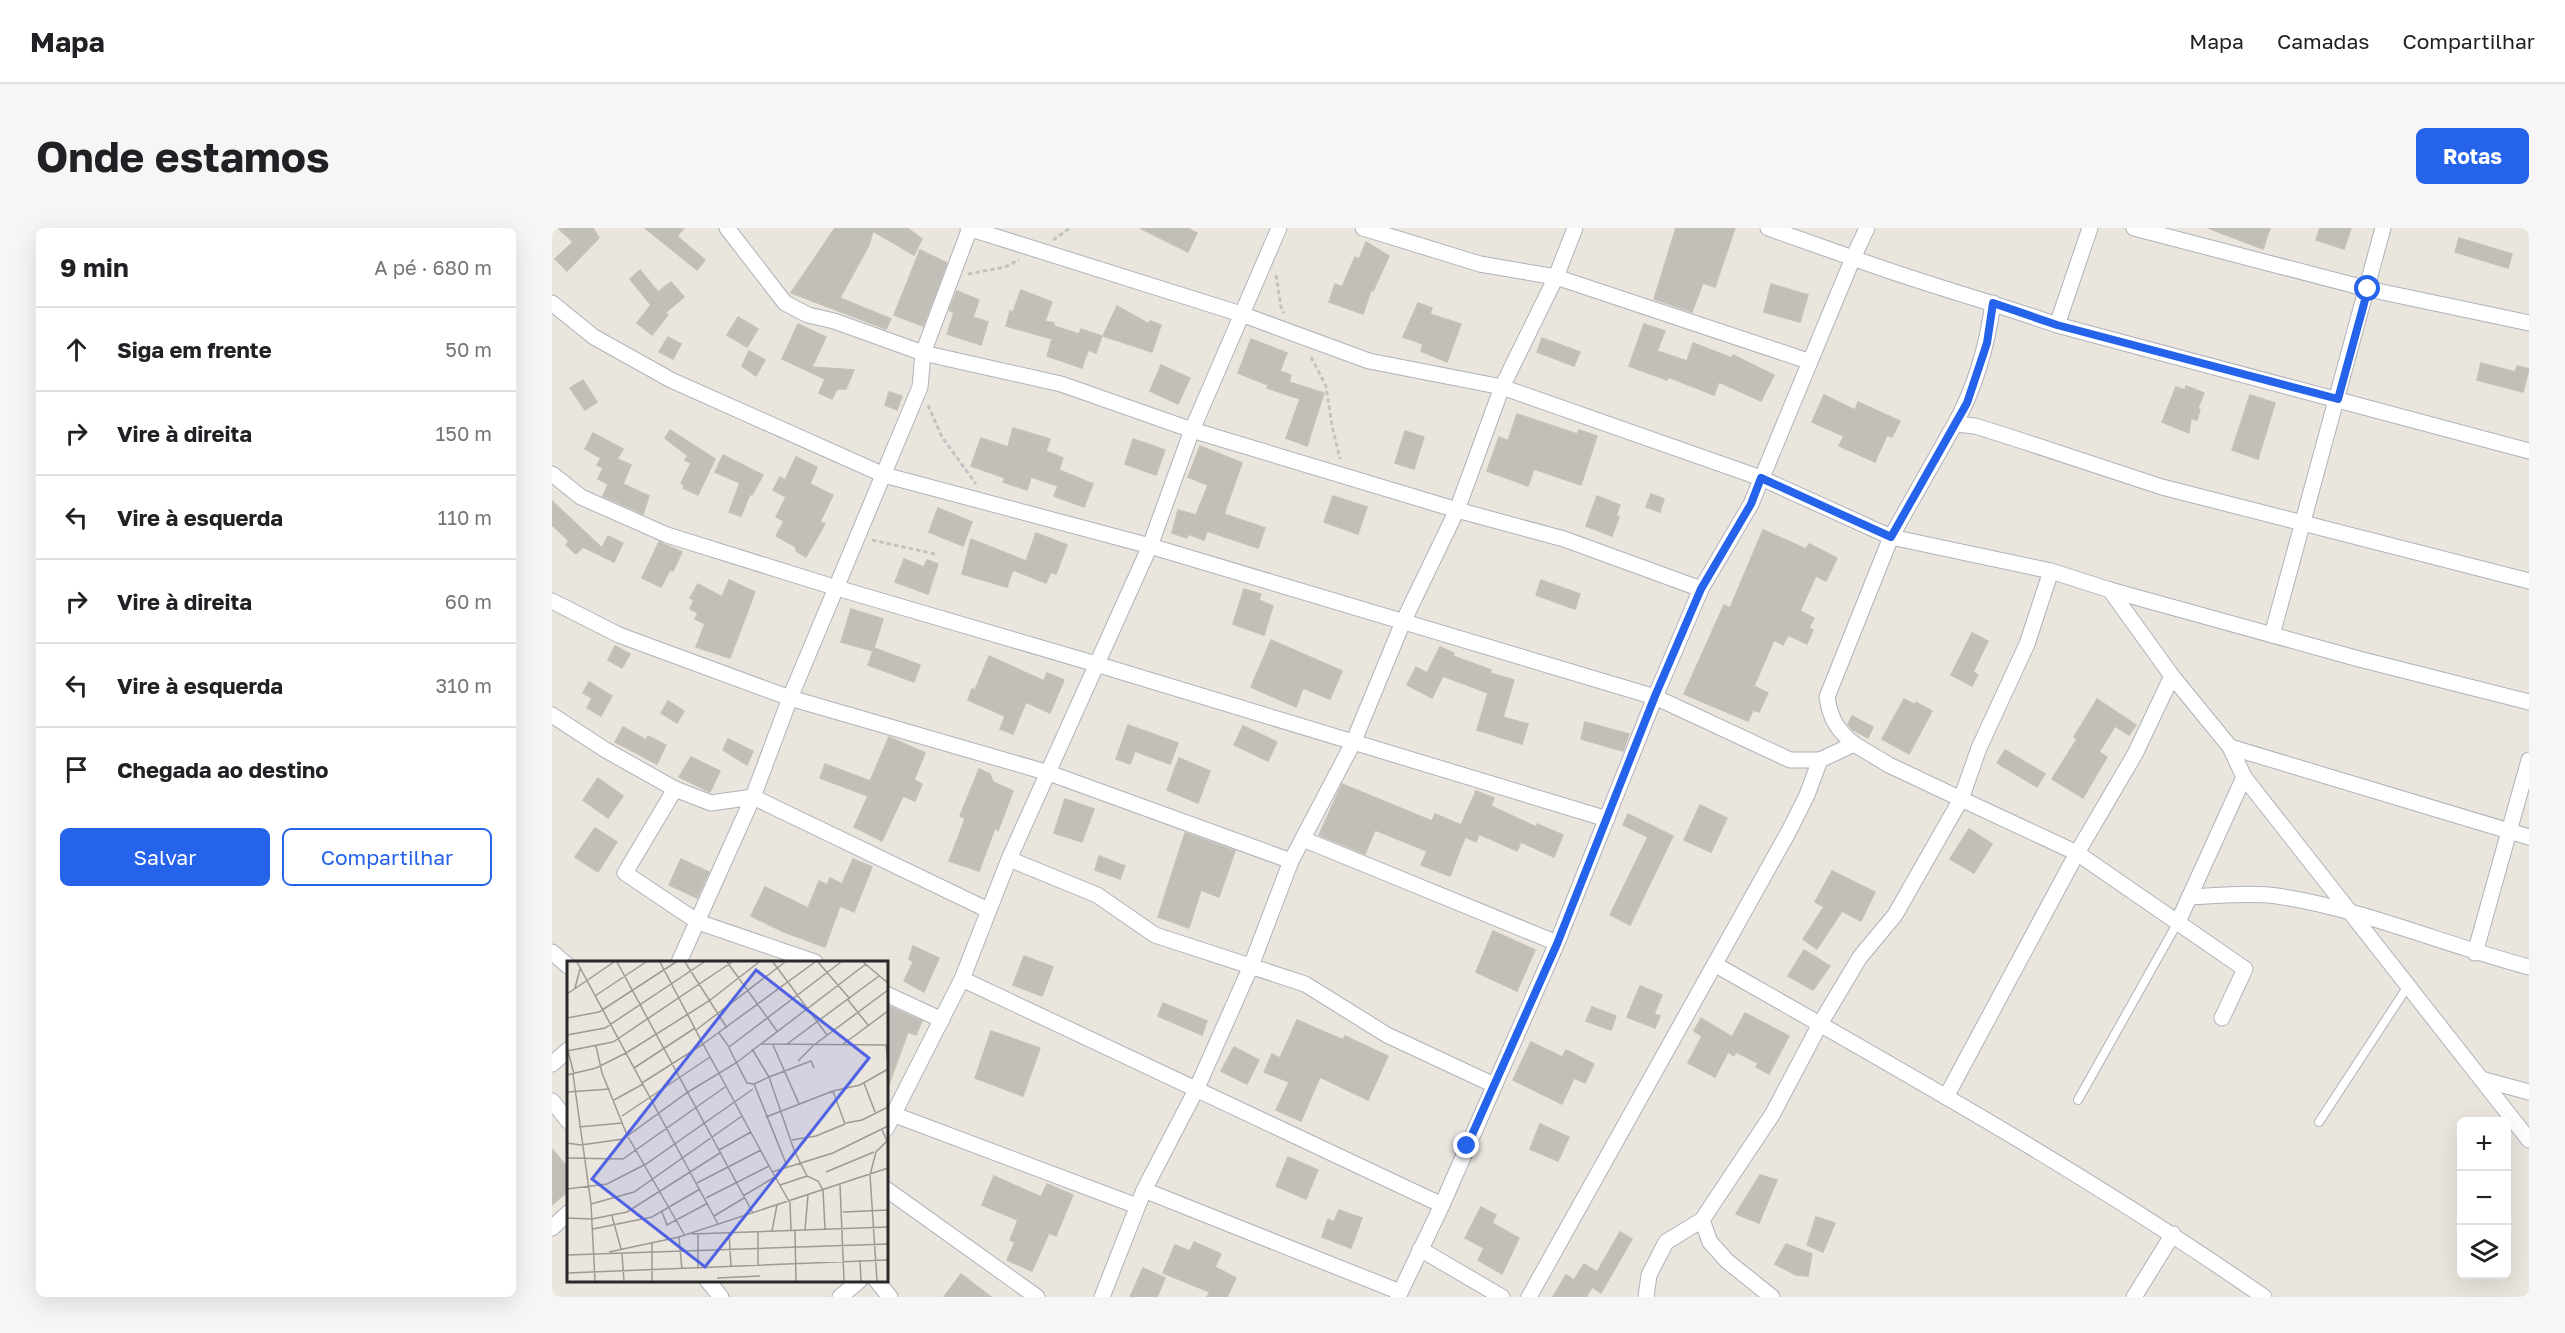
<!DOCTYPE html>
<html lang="pt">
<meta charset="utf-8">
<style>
:root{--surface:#fff;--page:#f6f6f6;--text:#202124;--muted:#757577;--line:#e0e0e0;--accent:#2563eb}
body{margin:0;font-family:"Golos Text",sans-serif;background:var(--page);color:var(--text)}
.controls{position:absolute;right:18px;bottom:18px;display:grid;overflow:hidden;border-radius:9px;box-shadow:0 6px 24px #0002}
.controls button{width:54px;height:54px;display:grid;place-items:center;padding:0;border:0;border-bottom:2px solid var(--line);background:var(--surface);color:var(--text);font:30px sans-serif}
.stop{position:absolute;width:18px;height:18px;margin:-14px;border:4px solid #2563eb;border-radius:50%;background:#fff}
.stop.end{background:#2563eb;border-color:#fff;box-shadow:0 2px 6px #0008}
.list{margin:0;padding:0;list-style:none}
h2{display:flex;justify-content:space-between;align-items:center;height:78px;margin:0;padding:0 24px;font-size:26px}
h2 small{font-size:20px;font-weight:400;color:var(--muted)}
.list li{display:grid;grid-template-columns:39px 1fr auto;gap:18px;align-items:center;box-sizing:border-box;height:84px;padding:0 24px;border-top:2px solid var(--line)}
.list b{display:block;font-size:22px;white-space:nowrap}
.list em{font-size:20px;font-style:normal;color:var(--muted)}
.actions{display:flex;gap:12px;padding:18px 24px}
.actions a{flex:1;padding:14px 0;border:2px solid var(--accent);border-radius:9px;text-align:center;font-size:21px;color:var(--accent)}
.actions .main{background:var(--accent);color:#fff}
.icon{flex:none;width:33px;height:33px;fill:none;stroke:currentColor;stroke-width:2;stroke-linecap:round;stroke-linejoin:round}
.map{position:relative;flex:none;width:1977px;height:1069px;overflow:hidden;border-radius:9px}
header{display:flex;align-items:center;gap:36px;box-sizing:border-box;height:84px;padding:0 30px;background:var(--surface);border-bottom:2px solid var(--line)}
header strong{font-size:28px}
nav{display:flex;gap:33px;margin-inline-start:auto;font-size:21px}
.intro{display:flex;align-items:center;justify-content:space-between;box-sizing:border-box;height:144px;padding:0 36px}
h1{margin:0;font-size:42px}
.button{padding:15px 27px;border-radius:9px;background:var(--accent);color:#fff;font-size:21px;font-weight:700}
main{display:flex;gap:36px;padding:0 36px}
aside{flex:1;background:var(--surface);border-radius:9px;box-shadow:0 6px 24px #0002}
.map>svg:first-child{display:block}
</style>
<header>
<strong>Mapa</strong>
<nav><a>Mapa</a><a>Camadas</a><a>Compartilhar</a></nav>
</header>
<div class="intro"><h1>Onde estamos</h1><a class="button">Rotas</a></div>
<main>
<aside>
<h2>9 min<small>A pé · 680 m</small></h2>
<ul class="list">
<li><svg class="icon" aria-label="ahead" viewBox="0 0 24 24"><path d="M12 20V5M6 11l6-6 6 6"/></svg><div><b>Siga em frente</b></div><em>50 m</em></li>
<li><svg class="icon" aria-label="right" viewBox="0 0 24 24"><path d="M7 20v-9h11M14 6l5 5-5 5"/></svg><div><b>Vire à direita</b></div><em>150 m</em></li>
<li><svg class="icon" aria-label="left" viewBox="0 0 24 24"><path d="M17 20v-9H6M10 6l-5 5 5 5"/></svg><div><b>Vire à esquerda</b></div><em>110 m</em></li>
<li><svg class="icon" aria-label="right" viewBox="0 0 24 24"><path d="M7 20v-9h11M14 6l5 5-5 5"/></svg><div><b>Vire à direita</b></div><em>60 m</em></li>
<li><svg class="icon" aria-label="left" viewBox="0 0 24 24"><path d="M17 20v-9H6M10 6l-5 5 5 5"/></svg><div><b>Vire à esquerda</b></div><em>310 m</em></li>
<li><svg class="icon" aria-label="arrive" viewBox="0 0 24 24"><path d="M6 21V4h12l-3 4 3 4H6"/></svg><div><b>Chegada ao destino</b></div></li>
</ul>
<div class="actions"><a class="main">Salvar</a><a>Compartilhar</a></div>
</aside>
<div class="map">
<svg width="1977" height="1069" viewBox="0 0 1977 1069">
<rect width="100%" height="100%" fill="#eae5dd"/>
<g fill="#c2bfb9" stroke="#c5c1b7" stroke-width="1.5">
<path d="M6,0H41L47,10L15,43L3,31L21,14Z"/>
<path d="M93,0H132L125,8L153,32L145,42Z"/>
<path d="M283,0H355L370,11L362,27L321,3L317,17L288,70L339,91L334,101L239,65Z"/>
<path d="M588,0H635L645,5L636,24Z"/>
<path d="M1124,0H1183L1163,59L1151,55L1140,84L1102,71Z"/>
<path d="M1656,0H1718L1711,21Z"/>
<path d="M1768,0H1799L1792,21L1764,12Z"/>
<path d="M1907,10L1960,26L1956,40L1903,24Z"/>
<path d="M814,14L837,28L821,63L819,62L811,86L777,74L783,56L790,59L803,29L807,31Z"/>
<path d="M368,22L395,35L371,98L342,87Z"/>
<path d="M88,42L106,64L119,54L132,69L113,85L116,87L100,107L85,95L99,77L78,51Z"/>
<path d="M1219,56L1256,67L1248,94L1212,84Z"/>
<path d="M469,62L500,74L493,93L502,95V98L527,106L529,101L550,108L544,125L536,122L530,140L495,128L500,111L454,98L458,83L461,84Z"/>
<path d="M405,63L427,72L421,89L436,94L429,117L395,106L402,85L397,82Z"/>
<path d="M866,75L880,80L878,86L909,96L895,134L869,123L871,116L851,109Z"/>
<path d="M565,78L597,96L598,93L609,97L600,124L551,108Z"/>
<path d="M186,89L206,101L195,119L175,107Z"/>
<path d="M246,96L274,109L260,139L302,142L294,161H285L280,171L267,165L273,151L230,131Z"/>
<path d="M1092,96L1113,103L1105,123L1135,133L1141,115L1180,130L1181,127L1222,147L1209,173L1167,154L1162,167L1116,149L1115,152L1077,138Z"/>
<path d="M116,109L129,116L121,131L107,124Z"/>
<path d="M990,110L1028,124L1022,138L985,124Z"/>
<path d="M699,111L735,125L728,143L739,147L737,154L772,165L755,218L734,210L748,171L715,160L716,157L686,145Z"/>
<path d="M197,123L213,132L204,148L190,138Z"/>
<path d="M1929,135L1963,144L1965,138L1977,141L1971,164L1925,152Z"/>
<path d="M609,137L638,150L626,176L598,163Z"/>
<path d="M31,152L45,174L33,182L18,160Z"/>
<path d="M1634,158L1652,165L1646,180L1648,182L1645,192L1639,190L1637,205L1610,194L1624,159L1633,162Z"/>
<path d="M337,164L350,168L345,182L333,177Z"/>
<path d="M1272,167L1303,182L1306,174L1348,193L1340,209L1335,207L1323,234L1287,218L1292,208L1260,194Z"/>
<path d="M1698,167L1723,175L1706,231L1680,222Z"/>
<path d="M965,186L1025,206L1027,202L1045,208L1029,257L982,241L976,258L935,243L947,209L956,213Z"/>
<path d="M461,200L498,211L494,223L511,230L507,242L541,256L532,279L502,268L506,258L479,249L475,262L451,254L453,250L419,238L429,210L456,219Z"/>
<path d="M118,202L163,231L146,267L131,260L132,257L129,255L139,235L133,232L136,228L113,210Z"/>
<path d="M853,203L872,209L862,241L843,235Z"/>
<path d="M41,205L71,221L65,231L79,237L71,256L97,268L91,286L51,268L56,256L46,251L51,240L45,237L49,230L33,221Z"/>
<path d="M581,211L613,222L604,247L573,236Z"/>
<path d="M648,218L690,235L672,286L713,300L706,320L655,303L652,312L636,306L635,310L620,305L626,282L644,287L656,257L636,249Z"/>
<path d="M171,227L211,247L200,267L198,266L189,288L177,284L188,255L163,244Z"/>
<path d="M244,229L265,239L258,256L281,267L268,294L273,296L254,329L244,323V319L224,308L232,293L224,289L234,269L221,262L228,249L233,252Z"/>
<path d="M1099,266L1112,271L1108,284L1094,279Z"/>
<path d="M781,268L815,279L806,306L772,294Z"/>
<path d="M1045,268L1068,277L1064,288L1067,289L1060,308L1034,298Z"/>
<path d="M0,273L50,320L56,308L71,315L62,334L31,319L24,326L14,317L17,313L0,297Z"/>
<path d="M386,280L420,294L411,318L377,304Z"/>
<path d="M1211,302L1254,321L1257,316L1285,330L1274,353L1264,348L1248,383L1262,390L1257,400L1261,402L1255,416L1236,407L1231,417L1222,412L1202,458L1216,465L1207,484L1201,482L1196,493L1132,466L1172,377L1178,380Z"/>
<path d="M484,305L515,317L504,346L499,344L494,355L461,342L455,359L410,346L419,311L474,333Z"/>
<path d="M107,314L130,324L121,343L118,342L109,359L90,350Z"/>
<path d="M352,331L372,339L375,332L386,336L376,366L343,354Z"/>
<path d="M177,352L203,364L178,430L144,419L153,396L143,391L146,385L138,381L142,372L138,370L146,356L170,369Z"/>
<path d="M989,352L1028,366L1023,381L984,367Z"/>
<path d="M692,361L709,366L707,372L721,378L712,407L681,396Z"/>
<path d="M299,381L331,391L322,420L368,437L362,454L316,437L321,423L289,414Z"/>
<path d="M1420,405L1436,413L1421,444L1426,447L1420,458L1399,447Z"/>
<path d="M719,412L790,443L778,471L751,460L744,479L699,459Z"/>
<path d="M63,418L78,426L70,440L56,432Z"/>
<path d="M888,419L902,425L901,428L939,442L938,445L962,452L951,489L976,496L970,516L925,502L936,465L891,448L880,470L855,457L864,439L875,445Z"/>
<path d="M437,428L492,453L495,445L512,452L498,485L474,474L461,506L448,501L453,488L416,472L420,461L423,462Z"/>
<path d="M37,454L60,468L49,488L35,480L40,470L31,465Z"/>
<path d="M1352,471L1363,477L1364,474L1380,483L1357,526L1330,511Z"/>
<path d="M1545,471L1584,497L1577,507L1563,498L1547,524L1555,529L1531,570L1500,551L1525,511L1522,509Z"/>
<path d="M116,473L132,483L125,495L109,485Z"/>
<path d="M1300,488L1321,499L1316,510L1301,502L1296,496Z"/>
<path d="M1033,494L1077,506L1071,523L1029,511Z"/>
<path d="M576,497L626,515L618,536L583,523L578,536L564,531Z"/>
<path d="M691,498L725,514L716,533L682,517Z"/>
<path d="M71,499L94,512L96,508L114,517L105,536L63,514Z"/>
<path d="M337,509L373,525L362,552L370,556L363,573L351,568L330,613L302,599L316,568L268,550L273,536L318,553Z"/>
<path d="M176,511L201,523L195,537L171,522Z"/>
<path d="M1453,522L1493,546L1485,559L1445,535Z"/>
<path d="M139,529L168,543L158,564L127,549Z"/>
<path d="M627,530L658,543L646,575L615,562Z"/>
<path d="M427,541L438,546L441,554L461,563L446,603L443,600L427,643L397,633L413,591L408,588Z"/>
<path d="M46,550L71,568L56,590L31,572Z"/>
<path d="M790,556L880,593L883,586L909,597L924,563L942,570L939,578L984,599L985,596L1011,607L1002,629L969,614L965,623L927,606L924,614L913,609L898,648L869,637L875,623L823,602L813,626L767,607Z"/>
<path d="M513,571L542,581L530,614L502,605Z"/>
<path d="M1148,577L1175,590L1159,624L1132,612Z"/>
<path d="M1076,586L1121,608L1078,697L1058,687L1096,609L1071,597Z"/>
<path d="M43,600L65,614L46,644L23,629Z"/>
<path d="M1417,601L1440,616L1422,645L1398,631Z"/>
<path d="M633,605L683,623L667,669L649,662L637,700L606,689Z"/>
<path d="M547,628L573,638L568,651L543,642Z"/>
<path d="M129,631L157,644L145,670L117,657Z"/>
<path d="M301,631L320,639L302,684L288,678L273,719L232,704L199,688L213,659L256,680L267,653L275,657L278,650L290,656Z"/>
<path d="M1280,643L1323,664L1309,693L1290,683L1265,721L1251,711L1272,679L1263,674Z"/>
<path d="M941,703L983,722L965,763L924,744Z"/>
<path d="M361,718L387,730L372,764L352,753L361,734L357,731Z"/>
<path d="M1252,722L1278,738L1261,762L1236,748Z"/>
<path d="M472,728L501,739L490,768L461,757Z"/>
<path d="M1088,758L1110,767L1102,786L1108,788L1103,800L1075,789Z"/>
<path d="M611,775L655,793L650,807L606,788Z"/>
<path d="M334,777L370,793L364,807L356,804L336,859Z"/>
<path d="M1040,779L1064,788L1059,802L1034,793Z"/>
<path d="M1193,785L1237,808L1217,846L1204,839L1206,835L1184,824L1182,828L1176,824L1163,849L1136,835L1150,808L1142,803L1149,790L1180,809Z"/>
<path d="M745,792L791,812L793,808L836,828L816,872L768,849L749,893L724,882L737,854L712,844L720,826L728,830Z"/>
<path d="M439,803L488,820L471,868L423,850Z"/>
<path d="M979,814L1010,829L1014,822L1042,836L1033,855L1022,850L1010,876L961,852Z"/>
<path d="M682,819L707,832L695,856L669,843Z"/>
<path d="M988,896L1017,909L1006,933L978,921Z"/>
<path d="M0,921L16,940V963L0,977Z"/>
<path d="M736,929L766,942L754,971L724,958Z"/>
<path d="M1208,947L1225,952L1207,995L1184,986Z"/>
<path d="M442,948L489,969L495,956L521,967L504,1008L497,1005L480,1043L455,1032L463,1014L458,1012L466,992L430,977Z"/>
<path d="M929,979L944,987L940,995L967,1010L950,1046L926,1032L932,1020L913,1010Z"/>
<path d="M787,982L810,990L799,1020L770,1009L776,991L782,994Z"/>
<path d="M1264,989L1283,995L1271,1024L1255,1017Z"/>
<path d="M1068,1004L1080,1011L1049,1065L1040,1059L1034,1069H1001L1014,1047L1022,1052L1032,1036L1045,1044Z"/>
<path d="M642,1014L669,1026L663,1039L684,1050L675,1069H655L658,1064L611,1045L623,1017L638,1023Z"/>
<path d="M1234,1016L1260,1026L1256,1048L1244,1047L1223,1036Z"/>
<path d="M591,1040L613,1050L605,1069H578Z"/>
<path d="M409,1046L439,1069H392Z"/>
</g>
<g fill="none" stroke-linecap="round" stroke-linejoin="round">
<g stroke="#b0b2bb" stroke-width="10">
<g id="lane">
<path d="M1526,872L1626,694"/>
<path d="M1767,894L1856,758"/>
</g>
</g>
<g stroke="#b0b2bb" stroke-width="17">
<g id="street">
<path d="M175,0L233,75L256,87L282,93L371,125L509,156L640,202L905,282L1012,311L1149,361"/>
<path d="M416,0L689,86L817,133L950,159L1209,250L1339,309L1499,343L1558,362L1807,431L1977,474"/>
<path d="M811,0L928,36L1004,49L1256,133"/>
<path d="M1315,0L1301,30C1368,55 1437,73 1505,97L1977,223"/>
<path d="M1582,0L1816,61L1977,95"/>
<path d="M0,75L42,109L119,152L332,247L598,318L1103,469L1238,532H1268"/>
<path d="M1441,75C1435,118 1424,158 1403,196L1423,198L1455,208L1610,259L1977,353"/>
<path d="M1505,97L1538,0"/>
<path d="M0,246L29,269L115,307L285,360L544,436L1055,591"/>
<path d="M1558,362L1620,448L1678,519L1692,549L1977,912"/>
<path d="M0,373L67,407L238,470L497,545L739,633"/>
<path d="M1720,407L1831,0"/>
<path d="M0,487L52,521L123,561L159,575L201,569L436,682"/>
<path d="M1302,516L1337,537L1409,571L1427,520L1475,416L1499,343"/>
<path d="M1678,519L1977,609"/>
<path d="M123,561L73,645L146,694L263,734"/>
<path d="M751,611L1005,715"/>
<path d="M457,631L545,667L603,707L753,756L835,807L942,857"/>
<path d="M1637,669C1664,668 1699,664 1725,668C1811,681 1893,717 1977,739"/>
<path d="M1626,694L1692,549"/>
<path d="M0,724L16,738"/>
<path d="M1923,725L1977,532"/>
<path d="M127,734L201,569L238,470L368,159L371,125L418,0"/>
<path d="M1164,737C1350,843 1537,947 1712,1069"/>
<path d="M410,751L890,977L1005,715L1103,469L1149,361L1199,276L1301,30L1216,0"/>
<path d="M334,766L390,792"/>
<path d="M0,836L16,822"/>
<path d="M1929,851L1977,864"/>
<path d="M1394,869L1525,625L1583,526L1620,448"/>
<path d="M0,873L16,893"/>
<path d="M343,887L585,978"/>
<path d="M334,901L410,751L457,631L598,318L640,202L727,0"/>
<path d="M334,961L485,1069"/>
<path d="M592,962L848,1064"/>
<path d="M1150,992L1158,1014L1175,1033L1220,1069"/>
<path d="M0,1000L16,985"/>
<path d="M868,1021L950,1069"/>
<path d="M155,1052L169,1069"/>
<path d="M324,1052L338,1069"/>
<path d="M288,1069L308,1052"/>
<path d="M550,1069L592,962L644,862L699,738L739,633L801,515L851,394L905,282L950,159L1004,49L1023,0"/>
<path d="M846,1069L890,977"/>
<path d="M977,1069L1237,603L1255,567L1268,532L1302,516C1285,502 1278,490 1275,469L1339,309L1403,196"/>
<path d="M1094,1069L1097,1047L1114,1014L1150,992L1220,887L1268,796L1308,729L1343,687L1409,571L1525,625L1693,741L1670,790"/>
<path d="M1582,1069L1621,1006"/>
</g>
</g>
<g stroke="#c3c3c3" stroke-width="3" stroke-dasharray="4.5 3" stroke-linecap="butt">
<path d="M501,12L518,0"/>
<path d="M416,46L453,39L467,32"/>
<path d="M724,47L729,79L732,85"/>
<path d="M759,129L774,158L780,198L788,231"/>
<path d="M376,177L390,209L424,256"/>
<path d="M320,312L383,326"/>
</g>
<use href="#lane" stroke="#fff" stroke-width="8"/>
<use href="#street" stroke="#fff" stroke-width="15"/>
</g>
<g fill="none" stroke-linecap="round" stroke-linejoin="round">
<path stroke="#2563eb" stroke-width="8" d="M915,918L1005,716L1103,468L1149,361L1199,276L1209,250L1339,309L1415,175L1435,115L1441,75L1505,97L1786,171L1816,61"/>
</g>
<g transform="translate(15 733)">
<rect width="321" height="321" fill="#eae5dd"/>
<path fill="none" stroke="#9d9a95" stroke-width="1.5" d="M10,1L151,263M50,1L186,252M93,1L136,83L248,1M118,1L160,67M160,1L210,70M206,1L260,74M251,1L283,38M296,1L321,22M8,27L13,8M0,33L47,1M28,35L79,1M281,39L301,64M0,57L32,51L109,1M129,69L218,1M152,72L162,86L274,1M0,74L38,67L137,1M194,83L321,84M220,83L312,15M206,84L232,143M275,84L321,50M319,84L321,103M29,85L35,112L60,174L117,273M0,86L7,113M162,87L180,122L187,123L220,205M185,88L202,116L187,123M0,90L46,81L165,1M231,100L247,84L321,29M67,107L128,67M247,107L244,100L202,116L227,189L240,215L251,220L256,229L258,268M6,113L24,243L28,320M0,114L29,107L59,92L142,40L192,1M75,122L136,83L153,114L202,205L139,237M297,122L308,151M0,131L43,128M47,139L76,123M55,155L143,96M199,156L266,130L293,124L321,108M279,162L295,159L321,146M12,166L55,162M225,179L249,175L278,163L266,130M0,182L14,184L56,178L121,131L169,102L299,3M152,189L184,171M0,197L56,198L158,126M202,205L223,242L224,269M205,211L266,192L321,165M259,211L307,191M130,222L194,189M213,224L240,215M273,224L277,320M0,228L40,223L79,203L186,128M176,235L208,216M24,243L67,231L175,155M95,251L100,264L141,242M276,251L321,249M45,255L54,288M147,255L177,237M0,257L25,258L60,251L153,192M26,268L85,256L133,228M238,269L241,234M205,270L210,244M228,270L229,320M162,271L164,305M125,273L321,266M131,273V307M112,276L115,309M85,282V320M42,291L112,276L321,207M55,293L57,320M0,294L321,283M293,299L294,320M191,304V270M0,312L321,299M150,317L193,315M310,320L303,214L309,191L320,180L315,169"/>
<path fill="#4f62e4" fill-opacity="0.15" stroke="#4f62e4" stroke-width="3" d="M189,9L302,97L138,306L25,218Z"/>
<rect width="321" height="321" fill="none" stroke="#292929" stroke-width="3"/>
</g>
</svg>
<div class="controls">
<button>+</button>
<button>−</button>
<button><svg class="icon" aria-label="layers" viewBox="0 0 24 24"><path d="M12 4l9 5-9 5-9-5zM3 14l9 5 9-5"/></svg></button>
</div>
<div class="stop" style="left:1816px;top:61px"></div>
<div class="stop end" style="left:915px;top:918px"></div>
</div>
</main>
